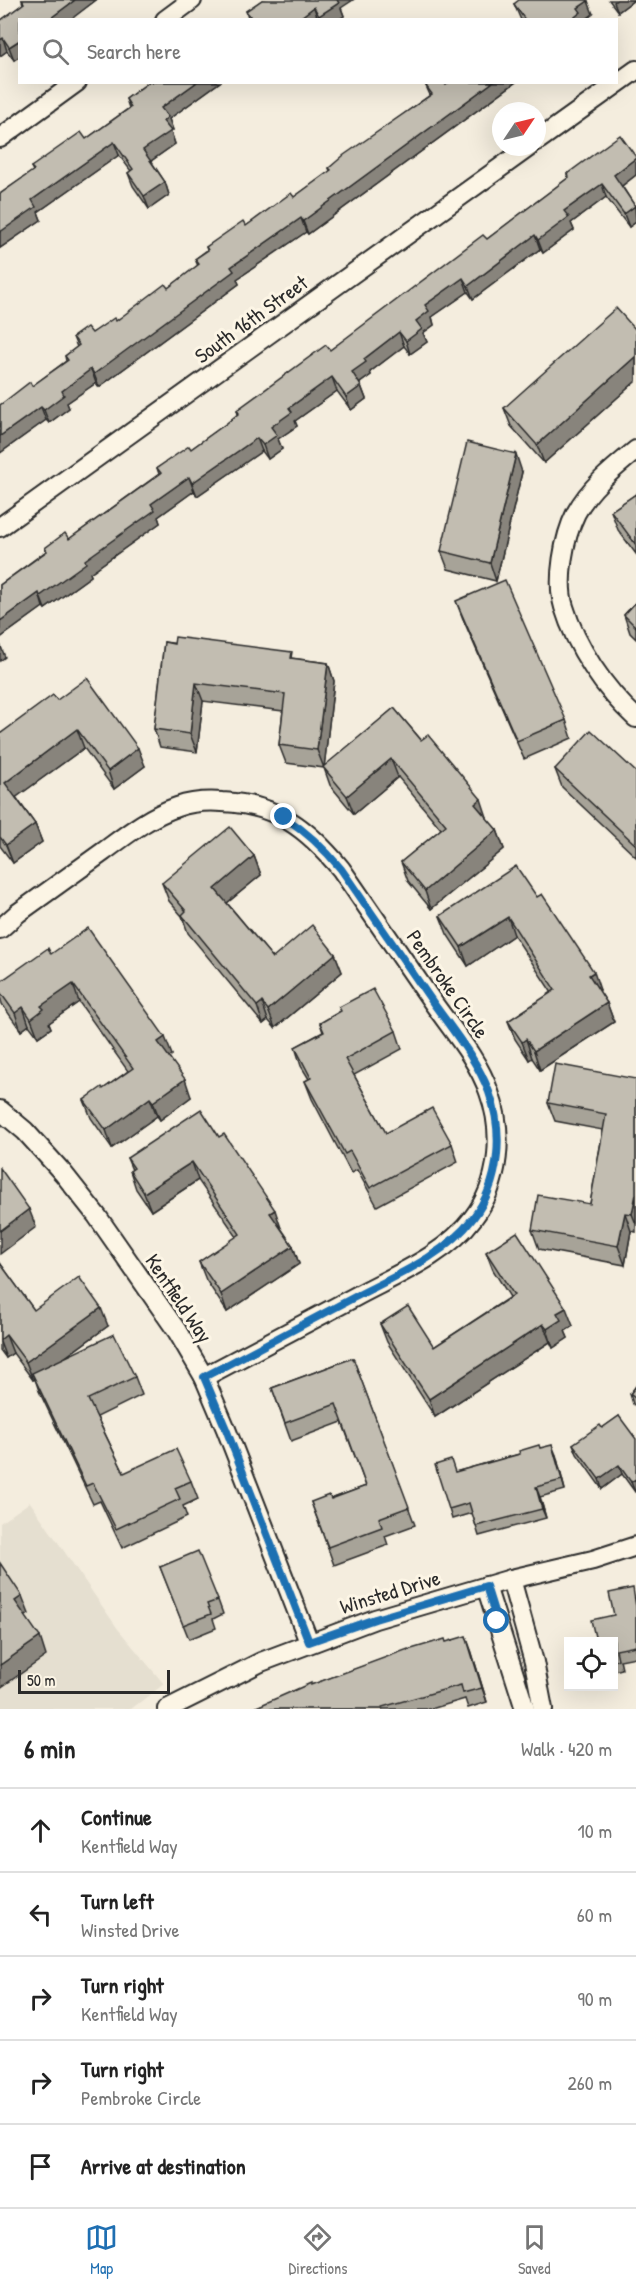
<!DOCTYPE html>
<meta charset="utf-8">
<style>
:root{--surface:#fff;--page:#f6f6f6;--text:#222;--muted:#767676;--line:#e0e0e0;--accent:#1f6fb2}
body{margin:0;font-family:"Patrick Hand",sans-serif;background:var(--page);color:var(--text)}
.controls{position:absolute;right:18px;bottom:18px;display:grid;overflow:hidden;border-radius:0px;box-shadow:0 6px 24px #0002}
.controls button{width:54px;height:54px;display:grid;place-items:center;padding:0;border:0;border-bottom:2px solid var(--line);background:var(--surface);color:var(--text);font:30px sans-serif}
.compass{position:absolute;left:492px;top:102px;width:54px;height:54px;border-radius:50%;background:var(--surface);box-shadow:0 6px 24px #0002;rotate:55deg}
.scale{position:absolute;left:18px;bottom:15px;width:152px;box-sizing:border-box;padding-left:6px;border:3px solid #2b2b2b;border-top:0;font-size:16px;line-height:21px;white-space:nowrap;color:#2b2b2b;-webkit-text-stroke:4px #fcf5e5;paint-order:stroke}
.stop{position:absolute;width:18px;height:18px;margin:-14px;border:4px solid #1f6fb2;border-radius:50%;background:#fff}
.stop.end{background:#1f6fb2;border-color:#fff;box-shadow:0 2px 6px #0008}
.list{margin:0;padding:0;list-style:none}
h2{display:flex;justify-content:space-between;align-items:center;height:78px;margin:0;padding:0 24px;font-size:26px}
h2 small{font-size:20px;font-weight:400;color:var(--muted)}
.list li{display:grid;grid-template-columns:39px 1fr auto;gap:18px;align-items:center;box-sizing:border-box;height:84px;padding:0 24px;border-top:2px solid var(--line)}
.list b{display:block;font-size:22px;white-space:nowrap}
.list p{margin:0;font-size:20px;white-space:nowrap;color:var(--muted)}
.list em{font-size:20px;font-style:normal;color:var(--muted)}
.icon{flex:none;width:33px;height:33px;fill:none;stroke:currentColor;stroke-width:2;stroke-linecap:round;stroke-linejoin:round}
.map{position:relative;flex:none;width:636px;height:1709px;overflow:hidden}
.search{position:absolute;background:var(--surface);box-shadow:0 6px 24px #0002;left:18px;right:18px;top:18px;height:66px;display:flex;align-items:center;gap:15px;box-sizing:border-box;padding:0 21px;border-radius:0px;color:var(--muted);font-size:22px}
.sheet{height:498px;background:var(--surface)}
nav{display:flex;justify-content:space-around;align-items:center;box-sizing:border-box;height:84px;border-top:2px solid var(--line);background:var(--surface);font-size:16px;color:var(--muted)}
nav a{display:grid;justify-items:center;gap:3px}
nav .on{color:var(--accent)}
.map>svg:first-child{display:block}
</style>
<div class="map">
<svg width="636" height="1709" viewBox="0 0 636 1709">
<rect width="100%" height="100%" fill="#f4edde"/>
<filter id="ink" filterUnits="userSpaceOnUse"><feTurbulence type="fractalNoise" baseFrequency=".0167" numOctaves="2"/><feDisplacementMap in="SourceGraphic" scale="12" xChannelSelector="R" yChannelSelector="G"/><feConvolveMatrix kernelMatrix="1 2 1 2 8 2 1 2 1" color-interpolation-filters="sRGB"/></filter>
<g filter="url(#ink)">
<path fill="#e5dfd0" d="M30,1502L118,1629L164,1684L131,1709H0V1523Z"/>
<g fill="none" stroke-linecap="round" stroke-linejoin="round">
<g stroke="#2b2b2b" stroke-width="22">
<g id="minor">
<path d="M165,20L192,0"/>
<path d="M0,138L77,82"/>
<path d="M537,141L636,70"/>
<path d="M636,450C614,468 590,487 576,513C564,537 556,581 564,607C576,647 605,690 636,718"/>
<path d="M0,527L529,147"/>
<path d="M0,929L18,913C46,893 75,872 103,852C126,835 150,816 177,807C191,802 208,801 222,802C277,804 308,829 341,869C372,914 403,959 434,1004C454,1032 478,1060 489,1092C504,1133 500,1183 473,1218C445,1256 393,1276 353,1298C303,1324 254,1351 204,1377"/>
<path d="M0,1110L25,1131L63,1173L97,1216L177,1331L204,1377L226,1429L309,1642"/>
<path d="M511,1579L534,1662L543,1709"/>
<path d="M486,1586L525,1709"/>
<path d="M167,1709L261,1662L375,1619L511,1579L593,1560L636,1546"/>
</g>
</g>
<use href="#minor" stroke="#fcf5e5" stroke-width="18"/>
</g>
<g fill="#a7a398" stroke="#2b2b2b" stroke-width="1.5">
<path d="M22,0H96L14,60L7,51L0,56V21L23,4Z"/>
<path d="M262,0L341,8L344,16L338,20H245L248,17L246,11Z"/>
<path d="M609,0H634L618,12Z"/>
<path d="M514,4L593,14L585,20H521Z"/>
<path d="M149,82H220L169,119L173,130L171,132L175,144L151,161L165,182L169,195L149,209L133,186L128,173L131,171L119,155L38,212L41,220L0,248V194L33,171L31,167L86,139L129,108L126,99Z"/>
<path d="M449,82H516L308,234L306,232L237,279L239,284L99,387L96,383L67,403L69,408L49,423L46,420L0,453V405L32,386L66,361L65,356L77,347L73,337L92,333L116,321L168,288L198,266L195,259L207,250L206,247L246,226L294,197L330,171L329,168L430,95L426,86L446,85Z"/>
<path d="M567,174L636,175L622,186L636,208V222L629,227L606,197L571,223L574,230L543,253L540,249L473,299L468,292L432,317L434,325L423,333L427,342L410,354L404,346L370,372L371,375L360,383L366,399L351,410L337,391L295,421L297,426L278,439L282,449L268,459L262,451L197,496L194,491L158,517L160,523L90,573L91,576L45,609L43,607L0,638V585L46,551L45,548L69,539L159,474L157,468L191,449L227,423L238,414L237,410L330,350L487,239L568,178Z"/>
<path d="M636,330V381L544,463L511,426L504,408Z"/>
<path d="M522,472L496,581L448,569L441,551Z"/>
<path d="M636,494V554L618,530L611,511Z"/>
<path d="M456,601L566,720L572,738L524,759L463,619Z"/>
<path d="M636,602V639L630,633L624,615Z"/>
<path d="M164,642L328,663L334,681L324,767L394,708L487,817L486,818L497,830L504,849L431,909L408,881L401,862L441,829L398,777L354,814L330,785L324,768L286,763L279,745L283,711L203,701L197,752L160,747L154,729Z"/>
<path d="M57,700L145,766L114,789L84,748L16,797L35,824L42,842L13,863L0,846V734Z"/>
<path d="M555,769L636,772V857L562,787Z"/>
<path d="M254,856L261,875L227,903L273,958L335,954L342,972L275,1028L268,1020L263,1024L188,933L182,916L169,901L162,883Z"/>
<path d="M537,897L600,990L599,991L607,1003L614,1022L540,1070L532,1058L529,1060L515,1039L508,1021L552,993L514,935L468,966L447,934L440,916Z"/>
<path d="M51,954L172,1055L169,1057L191,1097L160,1120L157,1116L112,1148L91,1118L84,1100L103,1089L128,1071L79,1002L49,1023L51,1028L38,1037L29,1025L21,1031L2,1004L0,997V982Z"/>
<path d="M339,1007L396,1031L402,1049L354,1075L386,1133L452,1144L458,1162L377,1206L357,1170L351,1173L312,1099L305,1081L309,1079L301,1066L295,1047L323,1032L320,1023L341,1011Z"/>
<path d="M636,1079V1232L631,1231L625,1265L539,1249L532,1230L590,1204L603,1130L555,1121L548,1103Z"/>
<path d="M219,1137L281,1228L293,1246L299,1264L227,1312L206,1280L199,1262L237,1237L198,1180L151,1211L136,1189L130,1171L132,1170L127,1158Z"/>
<path d="M486,1252L573,1326L565,1331L568,1338L553,1348L550,1342L435,1417L387,1342L380,1324L434,1347L510,1297L493,1270Z"/>
<path d="M0,1263L34,1310L108,1326L63,1359L135,1377L142,1395L97,1417L124,1473L191,1481L198,1499L183,1506L187,1517L122,1548L100,1501L93,1504L39,1391L35,1379L33,1380L13,1353L6,1358L0,1350Z"/>
<path d="M353,1358L415,1525L385,1536L388,1545L334,1565L311,1502L331,1499L366,1486L342,1422L291,1441L272,1388Z"/>
<path d="M636,1386V1406L633,1404L630,1394Z"/>
<path d="M619,1416L635,1492L622,1474L602,1489L577,1454L573,1444L602,1428Z"/>
<path d="M540,1448L556,1455L565,1490L540,1497L546,1518L479,1536L472,1513L452,1519L449,1509L455,1472Z"/>
<path d="M160,1567L218,1600L223,1614L213,1619L216,1628L189,1639Z"/>
<path d="M636,1597V1657L620,1660L622,1669L614,1671V1615Z"/>
<path d="M446,1642L471,1650L487,1702L468,1708L465,1699L431,1709H252L311,1685L408,1650Z"/>
</g>
<g fill="#88847c" stroke="#2b2b2b" stroke-width="1.5">
<path d="M75,0H96L70,20H48Z"/>
<path d="M336,0H353L341,8L344,16L338,20H320L319,16Z"/>
<path d="M617,0H634L618,12L614,2Z"/>
<path d="M588,1L593,14L585,20H571L578,8Z"/>
<path d="M314,7L318,20H297Z"/>
<path d="M3,38L7,51L0,56V40Z"/>
<path d="M20,40V56L14,60L9,47Z"/>
<path d="M197,82H220L169,119L173,130L171,132L175,144L148,163L143,150L163,121L161,108Z"/>
<path d="M493,82H516L308,234L303,221Z"/>
<path d="M114,142L119,155L38,212L41,220L0,248V232L32,200Z"/>
<path d="M636,158V175L619,188L614,175Z"/>
<path d="M165,182L169,195L149,209L144,196Z"/>
<path d="M602,184L606,197L571,223L574,230L543,253L538,240L564,211Z"/>
<path d="M635,206L636,222L629,227L624,214Z"/>
<path d="M301,218L306,232L237,279L239,284L99,387L94,374L231,267Z"/>
<path d="M535,235L540,249L473,299L468,286Z"/>
<path d="M463,278L468,292L432,317L434,325L423,333L427,342L410,354L406,341L425,305Z"/>
<path d="M399,332L404,346L370,372L371,375L357,385L352,372L364,359Z"/>
<path d="M636,356V381L544,463L537,445Z"/>
<path d="M91,369L96,383L67,403L69,408L49,423L44,410L62,391Z"/>
<path d="M332,377L337,391L295,421L297,426L278,439L282,449L268,459L263,445L271,427L289,408Z"/>
<path d="M361,386L366,399L351,410L346,397Z"/>
<path d="M41,407L46,420L0,453V436Z"/>
<path d="M257,438L262,451L197,496L192,483Z"/>
<path d="M516,454L522,472L496,581L490,563Z"/>
<path d="M189,477L194,491L158,517L160,523L90,573L91,576L45,609L40,596L151,504Z"/>
<path d="M39,593L43,607L0,638V621Z"/>
<path d="M0,644L5,657L0,661Z"/>
<path d="M328,663L334,681L324,768L317,750Z"/>
<path d="M196,683L203,701L197,752L190,734Z"/>
<path d="M77,729L84,748L11,801L5,783Z"/>
<path d="M138,748L145,766L114,789L108,771Z"/>
<path d="M391,759L398,777L354,814L347,796Z"/>
<path d="M481,799L487,817L481,822L475,804Z"/>
<path d="M35,824L42,842L13,863L6,845Z"/>
<path d="M497,830L504,849L431,909L425,891Z"/>
<path d="M254,856L261,875L222,907L215,889Z"/>
<path d="M508,917L514,935L468,966L461,947Z"/>
<path d="M335,954L342,972L275,1028L268,1010Z"/>
<path d="M594,972L600,990L596,993L589,975Z"/>
<path d="M73,984L79,1002L49,1023L51,1028L38,1037L31,1019L41,1006Z"/>
<path d="M262,1002L268,1020L263,1024L257,1006Z"/>
<path d="M607,1003L614,1022L540,1070L534,1051Z"/>
<path d="M23,1007L29,1025L21,1031L15,1013Z"/>
<path d="M165,1037L172,1055L165,1060L158,1042Z"/>
<path d="M526,1039L532,1058L529,1060L522,1042Z"/>
<path d="M185,1079L191,1097L160,1120L153,1102Z"/>
<path d="M150,1098L157,1116L112,1148L106,1130Z"/>
<path d="M192,1162L198,1180L151,1211L144,1193Z"/>
<path d="M636,1194V1224L632,1214Z"/>
<path d="M29,1209L36,1227L0,1254V1231Z"/>
<path d="M275,1210L281,1228L277,1231L270,1213Z"/>
<path d="M625,1213L631,1231L625,1265L618,1246Z"/>
<path d="M293,1246L299,1264L227,1312L221,1294Z"/>
<path d="M101,1308L108,1326L35,1379L32,1373L35,1379L33,1380L26,1362Z"/>
<path d="M566,1308L573,1326L565,1331L568,1338L553,1348L547,1329L557,1313Z"/>
<path d="M543,1324L550,1342L435,1417L429,1399Z"/>
<path d="M6,1335L13,1353L6,1358L0,1342V1340Z"/>
<path d="M552,1445L556,1455L565,1490L562,1480Z"/>
<path d="M619,1465L622,1474L602,1489L599,1479Z"/>
<path d="M636,1479V1491L635,1492L631,1482Z"/>
<path d="M536,1487L540,1497L546,1518L542,1509Z"/>
<path d="M22,1596L29,1614L21,1619L15,1601Z"/>
<path d="M466,1636L471,1650L487,1702L482,1688Z"/>
<path d="M40,1637L46,1656L0,1688V1665Z"/>
</g>
<g fill="#c2bdb1" stroke="#2b2b2b" stroke-width="1.5">
<path d="M22,0H75L48,20H20V40L9,47L3,38L0,40V21L24,3Z"/>
<path d="M262,0H337L339,3L319,16L314,7L297,20H245L250,16L246,11Z"/>
<path d="M519,0H587L588,1L578,8L581,12L571,20H525L514,4Z"/>
<path d="M149,82H197L161,108L168,117L163,121L171,131L143,150L165,182L144,196L128,173L133,169L114,142L32,200L36,207L0,232V194L34,170L31,167L81,132L86,139L131,107L126,99Z"/>
<path d="M431,82H444L446,85L449,82H493L303,221L301,218L231,267L234,271L94,374L91,369L62,391L64,395L44,410L41,407L0,436V405L30,382L32,386L68,360L65,356L79,345L73,337L87,327L92,333L114,318L116,321L165,284L168,288L199,264L195,259L208,250L206,247L243,221L246,226L291,193L294,197L331,170L329,168L344,155L432,94L426,86Z"/>
<path d="M620,135L636,157V158L614,175L635,206L624,214L602,184L564,211L569,217L538,240L535,235L468,286L463,278L425,305L429,311L416,321L422,329L406,341L399,332L364,359L366,362L352,372L361,386L346,397L332,377L289,408L292,412L271,427L277,435L263,445L257,438L192,483L189,477L151,504L155,510L85,560L86,563L40,596L39,593L0,621V585L47,551L45,548L65,533L69,539L161,473L157,468L189,446L191,449L227,423L239,413L237,410L326,345L330,350L483,235L487,239L569,177L567,174Z"/>
<path d="M616,308L636,330V356L537,445L504,408Z"/>
<path d="M467,442L516,454L490,563L441,551Z"/>
<path d="M636,494V545L611,511Z"/>
<path d="M505,580L566,720L517,741L456,601Z"/>
<path d="M636,602V627L624,615Z"/>
<path d="M175,637L292,652L291,658L328,663L317,750L279,745L285,694L196,683L190,734L154,729L164,642L174,644Z"/>
<path d="M87,678L138,748L108,771L77,729L5,783L35,824L6,845L0,837V734L53,695L57,700Z"/>
<path d="M394,708L421,740L428,735L481,799L475,804L497,830L425,891L401,862L446,825L391,759L347,796L323,767Z"/>
<path d="M591,730L636,772V845L555,769Z"/>
<path d="M230,827L254,856L215,889L273,958L312,925L335,954L268,1010L262,1002L257,1006L182,915L186,911L162,883Z"/>
<path d="M516,866L537,897L542,894L594,972L589,975L607,1003L534,1051L526,1039L522,1042L508,1021L555,990L508,917L461,947L440,916Z"/>
<path d="M88,928L165,1037L158,1042L185,1079L153,1102L150,1098L106,1130L84,1100L102,1087L103,1089L133,1068L73,984L41,1006L44,1009L31,1019L23,1007L15,1013L0,992V982L48,948L51,954Z"/>
<path d="M373,989L396,1031L345,1059L386,1133L432,1108L452,1144L370,1188L350,1151L345,1154L305,1081L311,1078L295,1047L324,1032L320,1023L341,1011L339,1007Z"/>
<path d="M555,1064L636,1079V1194L632,1214L625,1213L618,1246L532,1230L538,1195L590,1204L606,1114L548,1103Z"/>
<path d="M201,1109L219,1137L224,1134L275,1210L270,1213L293,1246L221,1294L199,1262L240,1234L192,1162L144,1193L130,1171L134,1168L127,1158Z"/>
<path d="M0,1168L29,1209L0,1231Z"/>
<path d="M517,1232L566,1308L557,1313L561,1320L547,1329L543,1324L429,1399L380,1324L408,1306L434,1347L514,1295L486,1252Z"/>
<path d="M0,1263L34,1310L79,1277L101,1308L26,1362L6,1335L0,1340Z"/>
<path d="M114,1334L135,1377L88,1399L124,1473L176,1449L191,1481L175,1488L180,1499L116,1529L93,1483L86,1486L32,1373Z"/>
<path d="M353,1358L409,1507L379,1518L382,1527L328,1547L311,1502L329,1495L331,1499L366,1486L336,1404L285,1423L272,1388Z"/>
<path d="M636,1386V1399L630,1394Z"/>
<path d="M619,1416L636,1439V1479L631,1482L619,1465L599,1479L573,1444L600,1425L602,1428Z"/>
<path d="M539,1445L540,1448L552,1445L562,1480L536,1487L542,1509L476,1526L469,1503L449,1509L435,1465L451,1460L455,1472L520,1454L519,1451Z"/>
<path d="M198,1551L218,1600L207,1604L211,1614L183,1625L160,1567Z"/>
<path d="M0,1563L22,1596L15,1601L40,1637L0,1665Z"/>
<path d="M633,1588L636,1607V1646L616,1650L618,1659L614,1661V1641H596L591,1620L614,1615L609,1593Z"/>
<path d="M466,1636L482,1688L463,1693L461,1685L382,1707V1709H252L311,1683V1685L408,1649V1650L445,1639L446,1642Z"/>
</g>
</g>
<g fill="none" stroke-linecap="round" stroke-linejoin="round" filter="url(#ink)">
<path stroke="#1f6fb2" stroke-width="8" d="M284,817C307,832 324,848 341,869C372,914 403,959 434,1004C454,1032 477,1060 489,1092C504,1133 500,1183 473,1218C445,1256 393,1277 353,1298C303,1324 254,1351 204,1377L226,1429L309,1642L375,1619L486,1586L497,1621"/>
</g>
<g text-anchor="middle" dominant-baseline="central" stroke-width="6" stroke-linejoin="round" paint-order="stroke">
<g font-size="21" fill="#2b2b2b" stroke="#fcf5e5">
<text transform="translate(251 319) rotate(-36)">South 16th Street</text>
<text transform="translate(448 984) rotate(55)">Pembroke Circle</text>
<text transform="translate(179 1298) rotate(56)">Kentfield Way</text>
<text transform="translate(390 1592) rotate(-17)">Winsted Drive</text>
</g>
</g>
</svg>
<div class="controls">
<button><svg class="icon" aria-label="locate" viewBox="0 0 24 24"><circle cx="12" cy="12" r="6"/><path d="M12 2v4M12 18v4M2 12h4M18 12h4"/></svg></button>
</div>
<svg class="compass" viewBox="-18 -18 36 36"><path d="M0-13l5 13h-10z" fill="#e53935"/><path d="M0 13l5-13h-10z" fill="#767676"/></svg>
<div class="scale">50 m</div>
<div class="stop" style="left:497px;top:1621px"></div>
<div class="stop end" style="left:284px;top:817px"></div>
<div class="search"><svg class="icon" aria-label="search" viewBox="0 0 24 24"><circle cx="10" cy="10" r="6"/><path d="M15 15l6 6"/></svg>Search here</div>
</div>
<section class="sheet">
<h2>6 min<small>Walk · 420 m</small></h2>
<ul class="list">
<li><svg class="icon" aria-label="ahead" viewBox="0 0 24 24"><path d="M12 20V5M6 11l6-6 6 6"/></svg><div><b>Continue</b><p>Kentfield Way</p></div><em>10 m</em></li>
<li><svg class="icon" aria-label="left" viewBox="0 0 24 24"><path d="M17 20v-9H6M10 6l-5 5 5 5"/></svg><div><b>Turn left</b><p>Winsted Drive</p></div><em>60 m</em></li>
<li><svg class="icon" aria-label="right" viewBox="0 0 24 24"><path d="M7 20v-9h11M14 6l5 5-5 5"/></svg><div><b>Turn right</b><p>Kentfield Way</p></div><em>90 m</em></li>
<li><svg class="icon" aria-label="right" viewBox="0 0 24 24"><path d="M7 20v-9h11M14 6l5 5-5 5"/></svg><div><b>Turn right</b><p>Pembroke Circle</p></div><em>260 m</em></li>
<li><svg class="icon" aria-label="arrive" viewBox="0 0 24 24"><path d="M6 21V4h12l-3 4 3 4H6"/></svg><div><b>Arrive at destination</b></div></li>
</ul>
</section>
<nav>
<a class="on"><svg class="icon" aria-label="map" viewBox="0 0 24 24"><path d="M3 6l6-2 6 2 6-2v14l-6 2-6-2-6 2zM9 4v14M15 6v14"/></svg>Map</a>
<a><svg class="icon" aria-label="directions" viewBox="0 0 24 24"><path d="M12 3l9 9-9 9-9-9zM9 14v-3h6M13 9l2 2-2 2"/></svg>Directions</a>
<a><svg class="icon" aria-label="saved" viewBox="0 0 24 24"><path d="M7 4h10v16l-5-4-5 4z"/></svg>Saved</a>
</nav>
